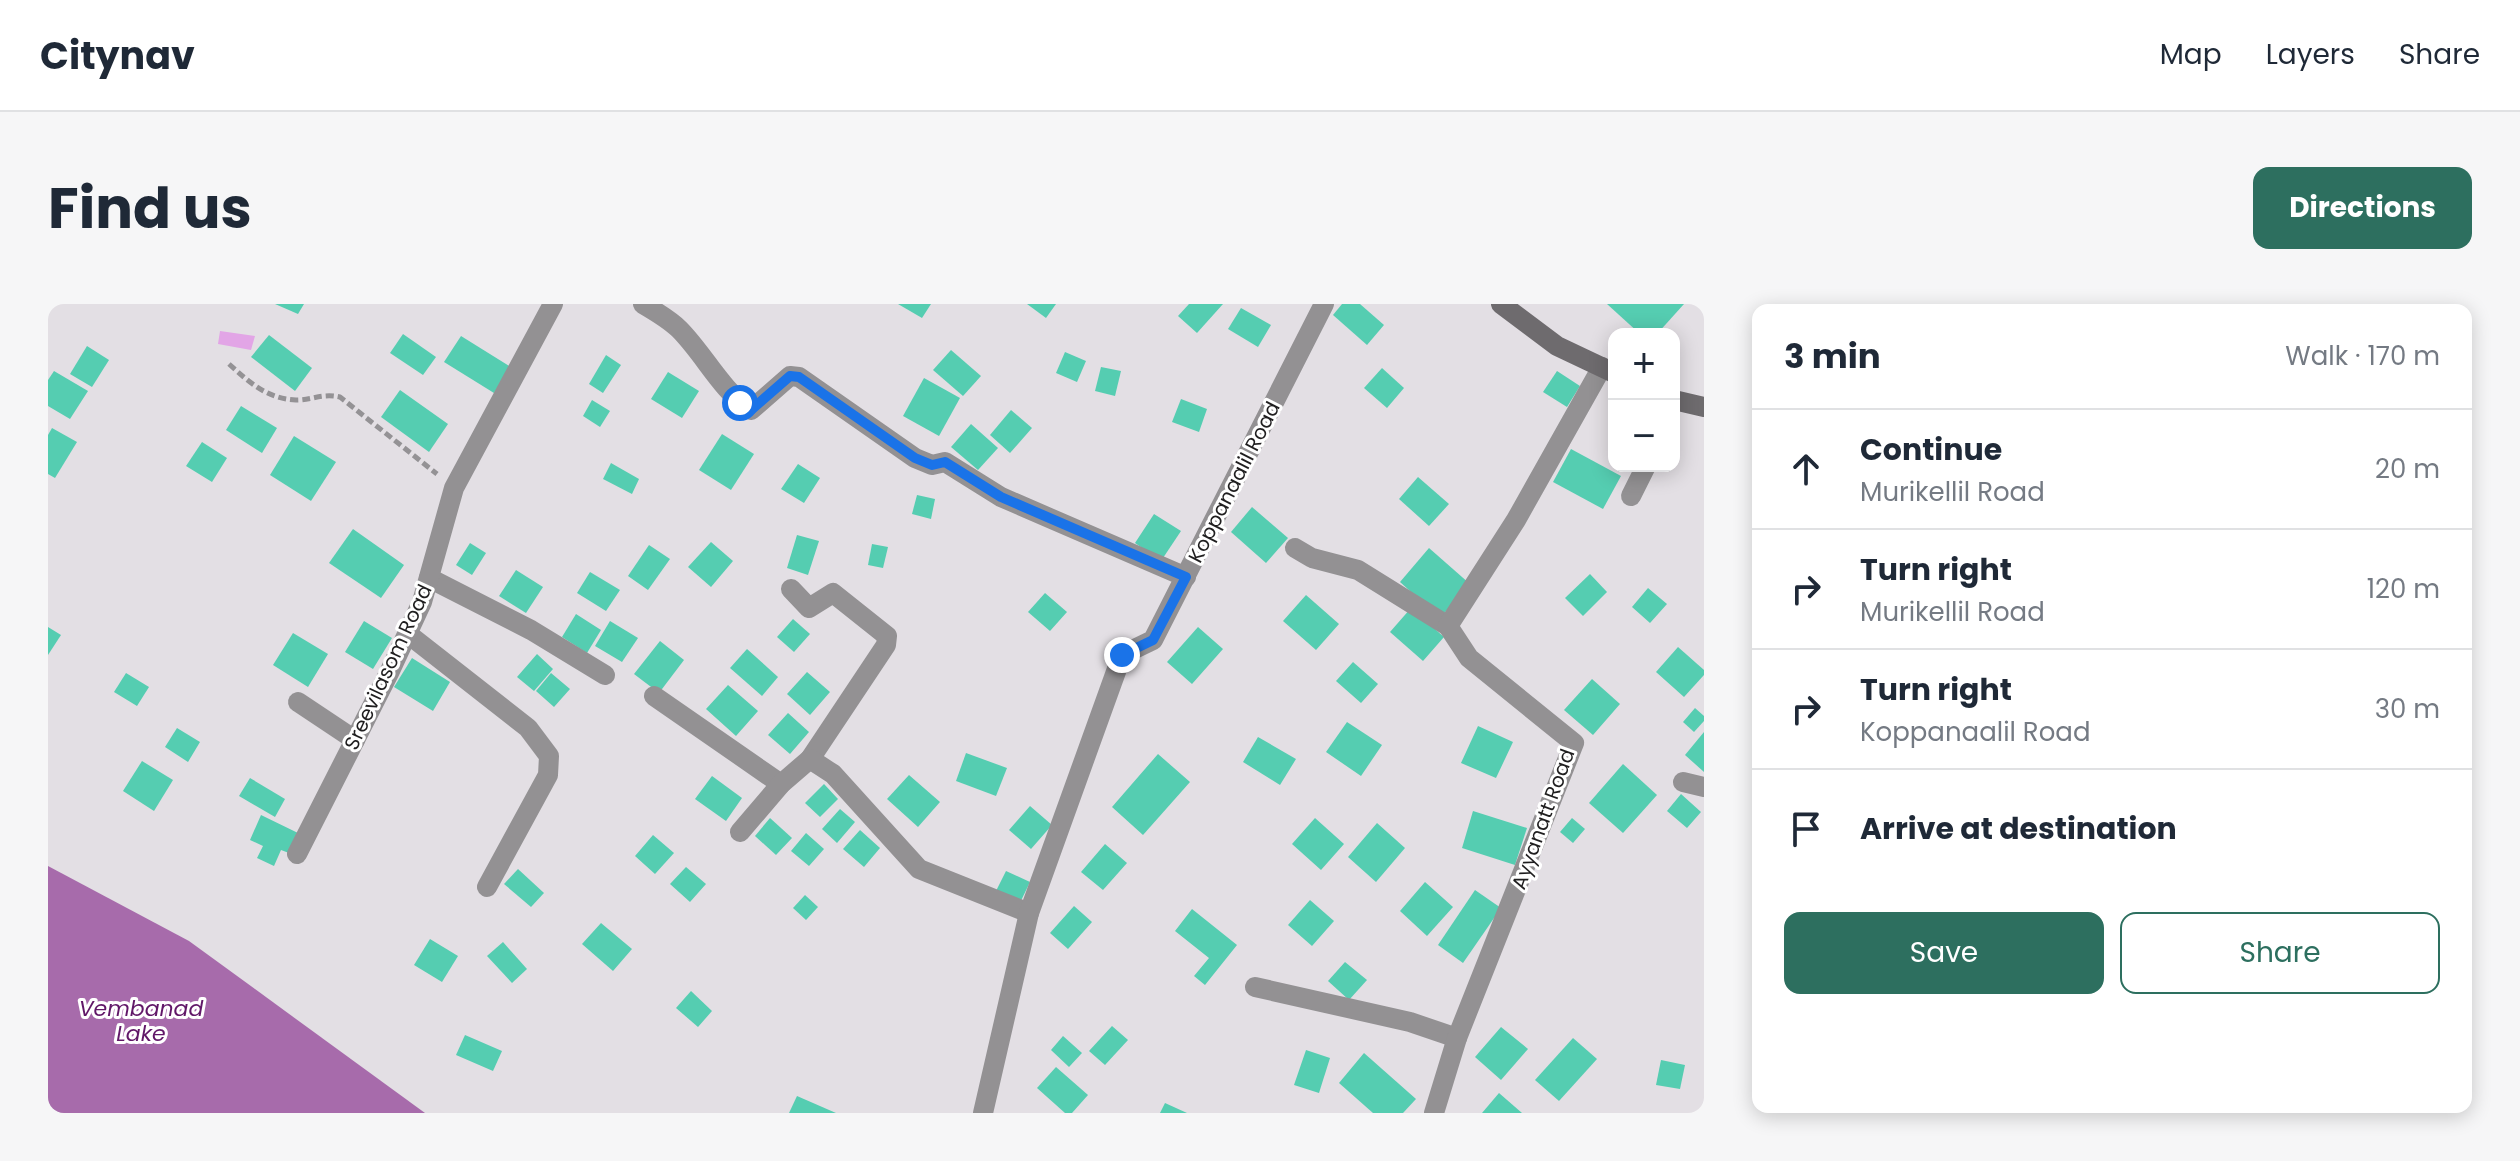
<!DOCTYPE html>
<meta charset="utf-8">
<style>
:root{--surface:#fff;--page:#f6f6f7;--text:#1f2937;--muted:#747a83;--line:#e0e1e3;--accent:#2d6f5f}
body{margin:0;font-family:Poppins,sans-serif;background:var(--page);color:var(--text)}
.controls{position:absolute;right:24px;top:24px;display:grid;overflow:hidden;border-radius:16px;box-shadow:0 4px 20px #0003}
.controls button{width:72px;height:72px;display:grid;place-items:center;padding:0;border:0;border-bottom:2px solid var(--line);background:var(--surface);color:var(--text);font:40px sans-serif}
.stop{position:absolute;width:24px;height:24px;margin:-18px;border:6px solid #1a73e8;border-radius:50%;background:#fff}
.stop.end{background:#1a73e8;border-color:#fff;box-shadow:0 2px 8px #0008}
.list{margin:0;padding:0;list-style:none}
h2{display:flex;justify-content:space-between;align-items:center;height:104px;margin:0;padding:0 32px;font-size:34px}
h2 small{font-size:26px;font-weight:400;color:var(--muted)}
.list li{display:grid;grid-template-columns:52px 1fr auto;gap:24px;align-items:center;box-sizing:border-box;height:120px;padding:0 32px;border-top:2px solid var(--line)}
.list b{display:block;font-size:30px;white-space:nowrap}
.list p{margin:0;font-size:26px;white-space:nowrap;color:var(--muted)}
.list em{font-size:26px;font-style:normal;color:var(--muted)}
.actions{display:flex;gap:16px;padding:24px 32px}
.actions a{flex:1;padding:18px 0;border:2px solid var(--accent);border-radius:16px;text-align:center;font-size:28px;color:var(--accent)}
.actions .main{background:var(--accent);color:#fff}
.icon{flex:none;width:44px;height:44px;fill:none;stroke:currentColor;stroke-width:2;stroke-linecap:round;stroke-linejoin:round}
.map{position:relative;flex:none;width:1656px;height:809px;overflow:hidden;border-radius:16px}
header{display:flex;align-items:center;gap:48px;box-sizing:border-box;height:112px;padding:0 40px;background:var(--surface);border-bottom:2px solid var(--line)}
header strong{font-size:38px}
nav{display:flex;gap:44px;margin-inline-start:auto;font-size:28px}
.intro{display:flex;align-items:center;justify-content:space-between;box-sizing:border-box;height:192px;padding:0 48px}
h1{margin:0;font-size:56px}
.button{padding:20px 36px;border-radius:16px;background:var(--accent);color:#fff;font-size:28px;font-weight:700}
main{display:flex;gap:48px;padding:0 48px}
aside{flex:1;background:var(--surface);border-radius:16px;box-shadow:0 4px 20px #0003}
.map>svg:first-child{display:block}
</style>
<header>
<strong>Citynav</strong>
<nav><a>Map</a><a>Layers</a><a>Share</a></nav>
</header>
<div class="intro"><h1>Find us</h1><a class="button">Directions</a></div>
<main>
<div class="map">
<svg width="1656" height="809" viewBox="0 0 1656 809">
<rect width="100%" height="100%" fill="#e3dfe4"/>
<path fill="#e2a5e6" d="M172,27L207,32L203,46L170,40Z"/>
<path fill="#a76bab" d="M0,562L141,637L377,809H0Z"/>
<g fill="#55cdb1">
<path d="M227,0H256L250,10Z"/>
<path d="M850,0H883L874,14Z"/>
<path d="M979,0H1008L998,14Z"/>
<path d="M1141,0H1175L1149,29L1130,12Z"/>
<path d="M1294,0H1312L1336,21L1319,41L1285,11Z"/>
<path d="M1559,0H1636L1609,30H1592Z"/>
<path d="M1193,4L1223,21L1210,43L1180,25Z"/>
<path d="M355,30L388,53L375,71L342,49Z"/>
<path d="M221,31L264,64L247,87L203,53Z"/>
<path d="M413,32L463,63L446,89L396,58Z"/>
<path d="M39,42L61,56L44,83L22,70Z"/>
<path d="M903,46L933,72L915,92L885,66Z"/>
<path d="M1017,48L1038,57L1029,78L1008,69Z"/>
<path d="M558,51L573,61L555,89L541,80Z"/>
<path d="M1053,63L1073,67L1067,92L1047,87Z"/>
<path d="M1334,64L1356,84L1339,104L1316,84Z"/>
<path d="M6,67L40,87L22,115L0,102V76Z"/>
<path d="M1509,67L1532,82L1519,103L1495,88Z"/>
<path d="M620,68L651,87L634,114L603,95Z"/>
<path d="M876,74L912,94L891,132L855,112Z"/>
<path d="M352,86L400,120L381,148L333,113Z"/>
<path d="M1133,95L1159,105L1151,128L1124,118Z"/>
<path d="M544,96L562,107L552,123L535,112Z"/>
<path d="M193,102L229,124L214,149L178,126Z"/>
<path d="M963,106L984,124L962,149L942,131Z"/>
<path d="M923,120L950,144L930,166L903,143Z"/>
<path d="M4,124L29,138L7,174L0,170V131Z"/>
<path d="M674,130L706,150L683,186L651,166Z"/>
<path d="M246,132L288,158L263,197L222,171Z"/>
<path d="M154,138L179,154L164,178L138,162Z"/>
<path d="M1523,145L1573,172L1555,205L1505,178Z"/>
<path d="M563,159L591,175L584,190L555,175Z"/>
<path d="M750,160L772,174L756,199L733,185Z"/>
<path d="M1370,173L1401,200L1381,222L1351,195Z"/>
<path d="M869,191L887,195L883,215L864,210Z"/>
<path d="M1204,203L1240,234L1218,259L1183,228Z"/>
<path d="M1106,210L1133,227L1113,257L1087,239Z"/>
<path d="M305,225L356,261L333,294L281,259Z"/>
<path d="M749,231L771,237L760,271L739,264Z"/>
<path d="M663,238L685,257L663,283L640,263Z"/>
<path d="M422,239L438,249L424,271L408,261Z"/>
<path d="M824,240L840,243L835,264L820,261Z"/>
<path d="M601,241L622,255L600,286L580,272Z"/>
<path d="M1381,244L1422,280L1392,314L1352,278Z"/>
<path d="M468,266L495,283L478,309L451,292Z"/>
<path d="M542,268L572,286L558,307L529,289Z"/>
<path d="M1542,270L1559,288L1535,312L1517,294Z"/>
<path d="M1600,284L1619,300L1602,319L1584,303Z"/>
<path d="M997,289L1019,308L1002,327L980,308Z"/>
<path d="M1258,291L1291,320L1268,346L1235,317Z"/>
<path d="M1363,304L1396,333L1375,357L1342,328Z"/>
<path d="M528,310L553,326L539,349L514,333Z"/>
<path d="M745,315L762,330L746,348L729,333Z"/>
<path d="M316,317L344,334L325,365L297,348Z"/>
<path d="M562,317L590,334L574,358L547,342Z"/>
<path d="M0,323L13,331L0,351Z"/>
<path d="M1150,323L1175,345L1144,380L1119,358Z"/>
<path d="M245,329L280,350L260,383L225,361Z"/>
<path d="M612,337L636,356L611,389L586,370Z"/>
<path d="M1630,343L1656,366V371L1636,393L1608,368Z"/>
<path d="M699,345L730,373L714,392L682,364Z"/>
<path d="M489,350L505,365L486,387L469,373Z"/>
<path d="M364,354L402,378L385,407L346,383Z"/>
<path d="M1305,358L1330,380L1313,399L1288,377Z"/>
<path d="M759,368L782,388L762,411L739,390Z"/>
<path d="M78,369L101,383L89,402L66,388Z"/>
<path d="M503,369L522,385L506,403L488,387Z"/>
<path d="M1544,375L1572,400L1545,431L1516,406Z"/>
<path d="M680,381L710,407L688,432L658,405Z"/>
<path d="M1647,404L1656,412V417L1646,428L1635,418Z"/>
<path d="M740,409L761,428L742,450L720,431Z"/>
<path d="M1299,418L1334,441L1313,472L1278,448Z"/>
<path d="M1430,422L1465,438L1448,474L1413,459Z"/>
<path d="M129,424L152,438L140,458L117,443Z"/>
<path d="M1656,428V468L1637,451Z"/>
<path d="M1210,433L1248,455L1232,481L1195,458Z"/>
<path d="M918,449L959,464L948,492L908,477Z"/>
<path d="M1110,450L1142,478L1095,531L1064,503Z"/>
<path d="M94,457L125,476L106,507L75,487Z"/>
<path d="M1575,460L1609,491L1575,529L1541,499Z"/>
<path d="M861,471L892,498L870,523L839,495Z"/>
<path d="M664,472L694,494L678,517L647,495Z"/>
<path d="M202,474L237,495L227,513L191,492Z"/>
<path d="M776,480L790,495L772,513L757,499Z"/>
<path d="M1633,490L1653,508L1639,524L1619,507Z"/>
<path d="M982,502L1004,521L983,545L961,526Z"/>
<path d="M792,505L807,518L789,539L774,525Z"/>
<path d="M1425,507L1479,524L1467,561L1414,544Z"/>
<path d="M213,511L250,529L241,549L233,546L226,562L209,554L215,542L202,536Z"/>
<path d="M722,514L744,534L728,551L707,532Z"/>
<path d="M1267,514L1296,540L1273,566L1244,540Z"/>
<path d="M1524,514L1537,525L1525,539L1512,528Z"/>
<path d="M1329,519L1357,544L1328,578L1300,553Z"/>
<path d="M812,526L832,544L816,563L795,545Z"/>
<path d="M758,529L776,545L761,562L743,547Z"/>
<path d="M605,531L626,549L607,570L587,552Z"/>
<path d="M1057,540L1079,559L1055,586L1033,568Z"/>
<path d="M638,563L658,580L642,598L622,580Z"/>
<path d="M470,565L496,589L483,603L456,580Z"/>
<path d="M958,567L982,578L970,603L946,591Z"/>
<path d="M1377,578L1405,603L1379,632L1352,607Z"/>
<path d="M1427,586L1453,604L1415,659L1390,641Z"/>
<path d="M757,591L770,603L758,616L745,604Z"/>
<path d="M1262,596L1286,617L1264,642L1240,621Z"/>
<path d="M1026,602L1044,618L1020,645L1002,629Z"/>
<path d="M1144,605L1189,641L1157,681L1146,672L1161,654L1127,627Z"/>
<path d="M553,619L584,645L565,667L534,640Z"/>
<path d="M382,635L410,652L394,678L366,661Z"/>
<path d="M455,638L479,665L464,679L439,652Z"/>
<path d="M1297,658L1319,676L1301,696L1280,677Z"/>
<path d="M643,687L664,707L650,723L628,704Z"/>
<path d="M1064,722L1080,736L1057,761L1041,747Z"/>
<path d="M1453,723L1480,745L1453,776L1427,753Z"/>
<path d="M417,731L454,747L445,767L408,751Z"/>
<path d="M1015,732L1034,749L1021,763L1003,746Z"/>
<path d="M1525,734L1549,755L1511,797L1487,776Z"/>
<path d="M1258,746L1282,754L1271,789L1246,781Z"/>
<path d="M1316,749L1368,795L1355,809H1325L1291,779Z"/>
<path d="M1613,756L1637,761L1632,785L1608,781Z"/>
<path d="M1008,763L1040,791L1024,809H1017L989,784Z"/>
<path d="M1451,789L1474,809H1434Z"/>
<path d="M749,792L788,809H741Z"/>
<path d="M1117,799L1139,809H1112Z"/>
</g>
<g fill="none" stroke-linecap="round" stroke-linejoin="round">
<path stroke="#949295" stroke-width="5" stroke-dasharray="8 4" stroke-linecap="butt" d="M181,60C201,78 219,95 248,96C265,96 274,89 292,93L389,170"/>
<g stroke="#939193" stroke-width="20">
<path d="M595,0C607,7 622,16 631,25C657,51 672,85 703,106L742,72L751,73L867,154L884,161L897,158L953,193L1138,273"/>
<path d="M1583,192L1598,162"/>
<path d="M1247,244L1264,254L1310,266L1400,322"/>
<path d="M381,274L483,326L557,371"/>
<path d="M743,285L761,304L785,289L839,332L838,341L762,455"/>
<path d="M360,330L480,424L501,452L500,471L439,583"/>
<path d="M606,392L733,480"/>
<path d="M250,398L307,436"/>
<path d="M1635,478L1656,483"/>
<path d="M692,528L733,480L762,455L785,470L871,565L981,609"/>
<path d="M249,550L341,369L374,298L406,184L505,0"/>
<path d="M1207,683L1362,718L1409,734"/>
<path d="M935,809L981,609L1074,351L1105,336L1276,0"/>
<path d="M1386,809L1409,734L1526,439L1421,354L1400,322L1468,216L1554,63"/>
</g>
<g stroke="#6e6b6e" stroke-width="20">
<path d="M1453,0L1509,42L1566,69"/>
<path d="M1626,96L1656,103"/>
</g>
</g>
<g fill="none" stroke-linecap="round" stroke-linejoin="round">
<path stroke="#1a73e8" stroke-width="10" d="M692,99L703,106L742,72L751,73L867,154L884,161L897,158L953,193L1138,273L1105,336L1074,351"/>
</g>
<g text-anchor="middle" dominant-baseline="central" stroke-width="6" stroke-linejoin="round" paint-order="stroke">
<g font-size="20" fill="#1f1e1f" stroke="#fff">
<text transform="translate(1186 178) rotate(-63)">Koppanaalil Road</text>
<text transform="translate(340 363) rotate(-65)">Sreevilasom Road</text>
<text transform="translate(1495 515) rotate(-70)">Ayyanatt Road</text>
</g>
<g font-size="22" font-style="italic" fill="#611768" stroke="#fff">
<text x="93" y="704">Vembanad<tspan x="93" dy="25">Lake</tspan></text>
</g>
</g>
</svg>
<div class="controls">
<button>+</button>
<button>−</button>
</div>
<div class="stop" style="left:692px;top:99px"></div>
<div class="stop end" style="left:1074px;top:351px"></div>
</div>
<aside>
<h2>3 min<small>Walk · 170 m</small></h2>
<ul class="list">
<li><svg class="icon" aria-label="ahead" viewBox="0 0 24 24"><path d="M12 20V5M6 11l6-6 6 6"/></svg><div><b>Continue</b><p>Murikellil Road</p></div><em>20 m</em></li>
<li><svg class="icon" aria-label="right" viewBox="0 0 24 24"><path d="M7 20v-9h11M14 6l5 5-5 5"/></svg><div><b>Turn right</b><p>Murikellil Road</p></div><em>120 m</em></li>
<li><svg class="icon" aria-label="right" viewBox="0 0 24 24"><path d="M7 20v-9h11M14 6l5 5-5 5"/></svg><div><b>Turn right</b><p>Koppanaalil Road</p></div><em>30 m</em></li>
<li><svg class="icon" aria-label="arrive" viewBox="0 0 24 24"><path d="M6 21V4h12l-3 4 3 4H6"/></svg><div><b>Arrive at destination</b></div></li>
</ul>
<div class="actions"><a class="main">Save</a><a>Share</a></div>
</aside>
</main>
